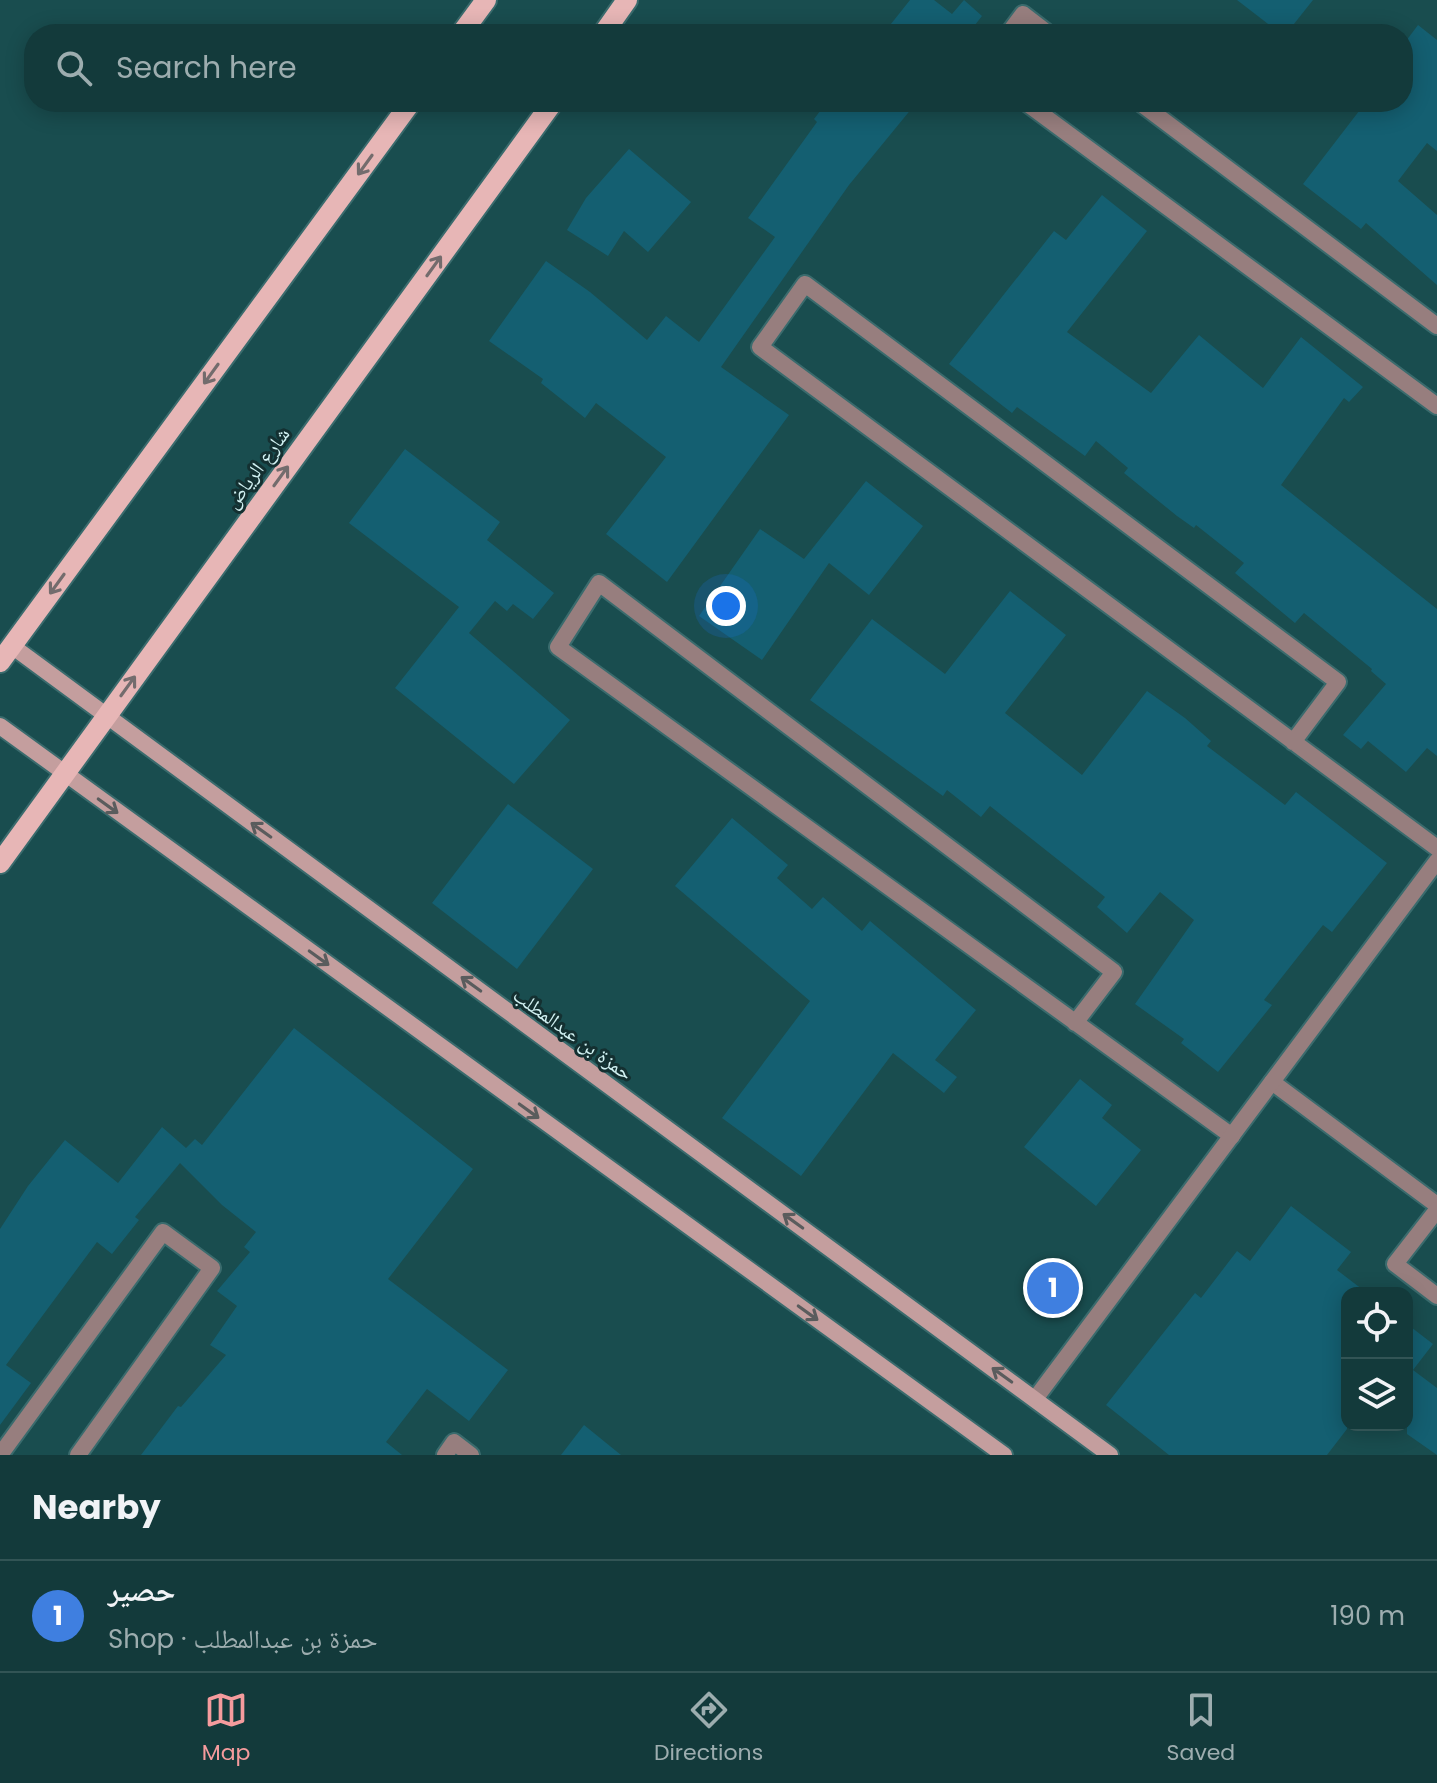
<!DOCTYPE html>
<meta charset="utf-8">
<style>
:root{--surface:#133a3b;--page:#204546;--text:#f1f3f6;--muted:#9dadaf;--line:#325455;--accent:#f59b9d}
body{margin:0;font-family:Poppins,"Noto Naskh Arabic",sans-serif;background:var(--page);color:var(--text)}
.controls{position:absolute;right:24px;bottom:24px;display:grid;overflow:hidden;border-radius:16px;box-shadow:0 4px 20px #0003}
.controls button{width:72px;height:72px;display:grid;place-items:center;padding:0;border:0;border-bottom:2px solid var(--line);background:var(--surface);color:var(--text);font:40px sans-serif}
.you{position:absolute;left:726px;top:606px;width:28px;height:28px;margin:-20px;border:6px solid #fff;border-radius:50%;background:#1a73e8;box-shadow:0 0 0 12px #1a73e833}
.badge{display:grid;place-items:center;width:52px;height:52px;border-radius:50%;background:var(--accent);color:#fff;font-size:26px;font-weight:700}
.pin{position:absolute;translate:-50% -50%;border:4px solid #fff;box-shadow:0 2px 8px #0006}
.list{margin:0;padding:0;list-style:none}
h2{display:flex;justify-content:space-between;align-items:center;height:104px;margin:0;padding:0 32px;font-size:34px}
h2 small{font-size:26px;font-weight:400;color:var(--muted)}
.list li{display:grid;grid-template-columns:52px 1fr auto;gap:24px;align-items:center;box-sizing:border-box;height:112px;padding:0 32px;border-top:2px solid var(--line)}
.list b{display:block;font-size:30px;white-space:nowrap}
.list p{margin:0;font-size:26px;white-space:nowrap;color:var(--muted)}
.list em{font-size:26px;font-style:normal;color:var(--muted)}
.icon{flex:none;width:44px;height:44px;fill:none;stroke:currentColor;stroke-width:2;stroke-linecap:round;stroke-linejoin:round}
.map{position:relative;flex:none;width:1437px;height:1455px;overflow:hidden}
.search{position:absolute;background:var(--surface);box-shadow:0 4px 20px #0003;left:24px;right:24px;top:24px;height:88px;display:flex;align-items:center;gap:20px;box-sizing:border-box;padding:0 28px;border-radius:32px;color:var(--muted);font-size:30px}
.sheet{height:216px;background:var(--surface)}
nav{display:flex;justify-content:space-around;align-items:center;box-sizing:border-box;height:112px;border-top:2px solid var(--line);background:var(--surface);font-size:22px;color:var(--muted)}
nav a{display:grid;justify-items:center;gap:4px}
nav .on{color:var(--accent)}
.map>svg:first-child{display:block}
</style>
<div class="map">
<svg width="1437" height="1455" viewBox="0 0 1437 1455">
<rect width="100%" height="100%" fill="#194d4f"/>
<g fill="#145f71">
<path d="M910,0H934L952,14L964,0L982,16L971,30L976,34H883Z"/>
<path d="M1237,0H1313L1286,34H1281Z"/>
<path d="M1418,25L1437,40V151L1427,143L1398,181L1437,215V285L1366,223L1361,229L1303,184L1366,102H1403V45Z"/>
<path d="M827,102H917L849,185L721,367L789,415L667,582L606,534L666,457L596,403L585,418L541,383L543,379L489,341L546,261L590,292L647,340L666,316L699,342L775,237L748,218L817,122L814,119Z"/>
<path d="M629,149L691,202L648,252L624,231L608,256L567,230L586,198Z"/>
<path d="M1102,195L1147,231L1067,332L1151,393L1199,335L1263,388L1301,337L1363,387L1349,402L1344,398L1281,485L1437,609V756L1427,748L1406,772L1368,741L1361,749L1343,735L1386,684L1371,671L1372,669L1304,613L1295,623L1235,573L1244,563L1196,525L1194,528L1177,516L1124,473L1128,468L1096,441L1085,456L1017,407L1012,413L949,364L1054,231L1066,240Z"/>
<path d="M405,449L500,522L487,540L554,593L533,619L513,604L507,611L495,601L469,633L570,720L514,784L395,688L459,607L349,523Z"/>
<path d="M866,481L923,526L869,595L829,563L762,660L699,616L760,529L804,559Z"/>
<path d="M1010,591L1066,635L1005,713L1082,775L1147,691L1185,718L1211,741L1207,746L1285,805L1296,792L1387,863L1332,932L1323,925L1264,1000L1272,1005L1218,1072L1181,1043L1184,1039L1135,1004L1194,920L1160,892L1127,933L1097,907L1105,897L990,806L981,817L947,790L943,796L810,700L872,619L945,674Z"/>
<path d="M508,804L593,869L517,969L432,903Z"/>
<path d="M732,818L788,865L777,878L812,909L823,897L862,931L870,921L976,1010L935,1060L957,1077L944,1093L893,1053L801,1176L722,1118L810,1001L675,886Z"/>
<path d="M294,1028L473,1169L388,1279L508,1370L469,1421L427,1389L386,1442L402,1455H141L178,1406L181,1407L226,1355L210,1345L237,1306L217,1291L250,1252L244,1247L256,1232L222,1205L180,1163L135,1217L139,1220L112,1254L97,1242L6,1365L31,1383L0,1425V1229L28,1186L65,1140L118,1183L162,1127L186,1148L195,1139L202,1145Z"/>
<path d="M1080,1079L1112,1105L1102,1118L1141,1150L1096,1206L1024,1147Z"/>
<path d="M1291,1206L1351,1252L1337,1270L1367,1293H1347V1429L1327,1455H1169L1106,1405L1195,1293L1201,1298L1237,1251L1250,1261Z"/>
<path d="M1407,1324L1433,1344L1413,1370L1437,1388V1455L1407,1434Z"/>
<path d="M584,1425L621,1455H561Z"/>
</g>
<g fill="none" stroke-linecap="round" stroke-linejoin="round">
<g stroke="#3a6b6d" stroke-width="20">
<g id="street">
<path d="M1008,34L1023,14L1049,34"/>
<path d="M1025,102L1437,406"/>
<path d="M1139,102L1437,326"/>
<path d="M1293,742L1338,682L805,284L760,347L1437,848"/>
<path d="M1075,1023L1114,972L599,583L558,647L1232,1136"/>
<path d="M1272,1082L1437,1205"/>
<path d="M1437,1210L1395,1264L1437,1296"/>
<path d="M1035,1399L1437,861"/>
<path d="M0,1455L163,1232L212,1268L78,1455"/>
<path d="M445,1455L454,1442L471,1455"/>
</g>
</g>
<g stroke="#3a6b6d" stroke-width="20">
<g id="secondary">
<path d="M12,646L1110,1455"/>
<path d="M0,726L1004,1455"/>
</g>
</g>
<g stroke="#3a6b6d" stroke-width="24">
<g id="primary">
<path d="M461,34L486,0"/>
<path d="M603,34L627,0"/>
<path d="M0,662L411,102"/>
<path d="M0,863L553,102"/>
</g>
</g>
<use href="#street" stroke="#977e7e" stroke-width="16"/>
<use href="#secondary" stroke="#c49e9e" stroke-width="16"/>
<use href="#primary" stroke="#e7b6b6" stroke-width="20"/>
</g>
<defs><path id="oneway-shaft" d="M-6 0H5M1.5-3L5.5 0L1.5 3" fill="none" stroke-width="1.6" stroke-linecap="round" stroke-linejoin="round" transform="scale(2)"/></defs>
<g stroke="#736c6d">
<use href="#oneway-shaft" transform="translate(365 165) rotate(126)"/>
<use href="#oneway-shaft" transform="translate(434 266) rotate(-54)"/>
<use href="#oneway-shaft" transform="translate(211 374) rotate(126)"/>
<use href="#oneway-shaft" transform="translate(281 476) rotate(-54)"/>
<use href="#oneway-shaft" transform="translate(57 584) rotate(126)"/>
<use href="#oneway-shaft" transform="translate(128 686) rotate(-54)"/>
</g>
<g stroke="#5a5c5d">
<use href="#oneway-shaft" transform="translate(108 806) rotate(36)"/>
<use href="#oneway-shaft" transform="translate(261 830) rotate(-144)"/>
<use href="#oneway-shaft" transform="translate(319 958) rotate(36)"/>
<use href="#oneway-shaft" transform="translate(471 984) rotate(-144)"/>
<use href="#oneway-shaft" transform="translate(529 1111) rotate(36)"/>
<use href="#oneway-shaft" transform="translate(793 1221) rotate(-144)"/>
<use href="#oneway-shaft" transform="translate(808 1313) rotate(36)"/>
<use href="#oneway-shaft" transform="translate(1002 1375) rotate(-144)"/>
</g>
<g text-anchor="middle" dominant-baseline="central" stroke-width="6" stroke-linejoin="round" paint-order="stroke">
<g font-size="20" fill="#d2f2f3" stroke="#143031">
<text transform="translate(257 468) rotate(-54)">شارع الرياض</text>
<text transform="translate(573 1034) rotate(36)">حمزة بن عبدالمطلب</text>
</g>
</g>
</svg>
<div class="controls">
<button><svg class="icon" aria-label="locate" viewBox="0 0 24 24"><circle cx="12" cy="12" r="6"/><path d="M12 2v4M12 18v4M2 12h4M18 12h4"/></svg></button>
<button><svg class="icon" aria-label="layers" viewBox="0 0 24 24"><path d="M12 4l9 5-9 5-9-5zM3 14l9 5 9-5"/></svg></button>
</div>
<div class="you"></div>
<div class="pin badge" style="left:1053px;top:1288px;background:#3f7fe0">1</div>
<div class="search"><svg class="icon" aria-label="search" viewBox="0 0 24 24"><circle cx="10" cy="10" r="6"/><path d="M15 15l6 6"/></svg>Search here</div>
</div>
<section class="sheet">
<h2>Nearby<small></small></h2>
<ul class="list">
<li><span class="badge" style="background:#3f7fe0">1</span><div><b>حصير</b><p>Shop · حمزة بن عبدالمطلب</p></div><em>190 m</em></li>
</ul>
</section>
<nav>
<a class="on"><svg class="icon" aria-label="map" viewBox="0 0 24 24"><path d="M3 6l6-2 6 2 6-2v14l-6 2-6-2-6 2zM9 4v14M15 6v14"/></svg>Map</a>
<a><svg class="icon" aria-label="directions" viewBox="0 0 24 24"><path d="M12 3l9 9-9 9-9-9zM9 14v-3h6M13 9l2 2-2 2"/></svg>Directions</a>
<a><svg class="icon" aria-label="saved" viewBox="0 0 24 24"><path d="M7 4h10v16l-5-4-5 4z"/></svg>Saved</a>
</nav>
